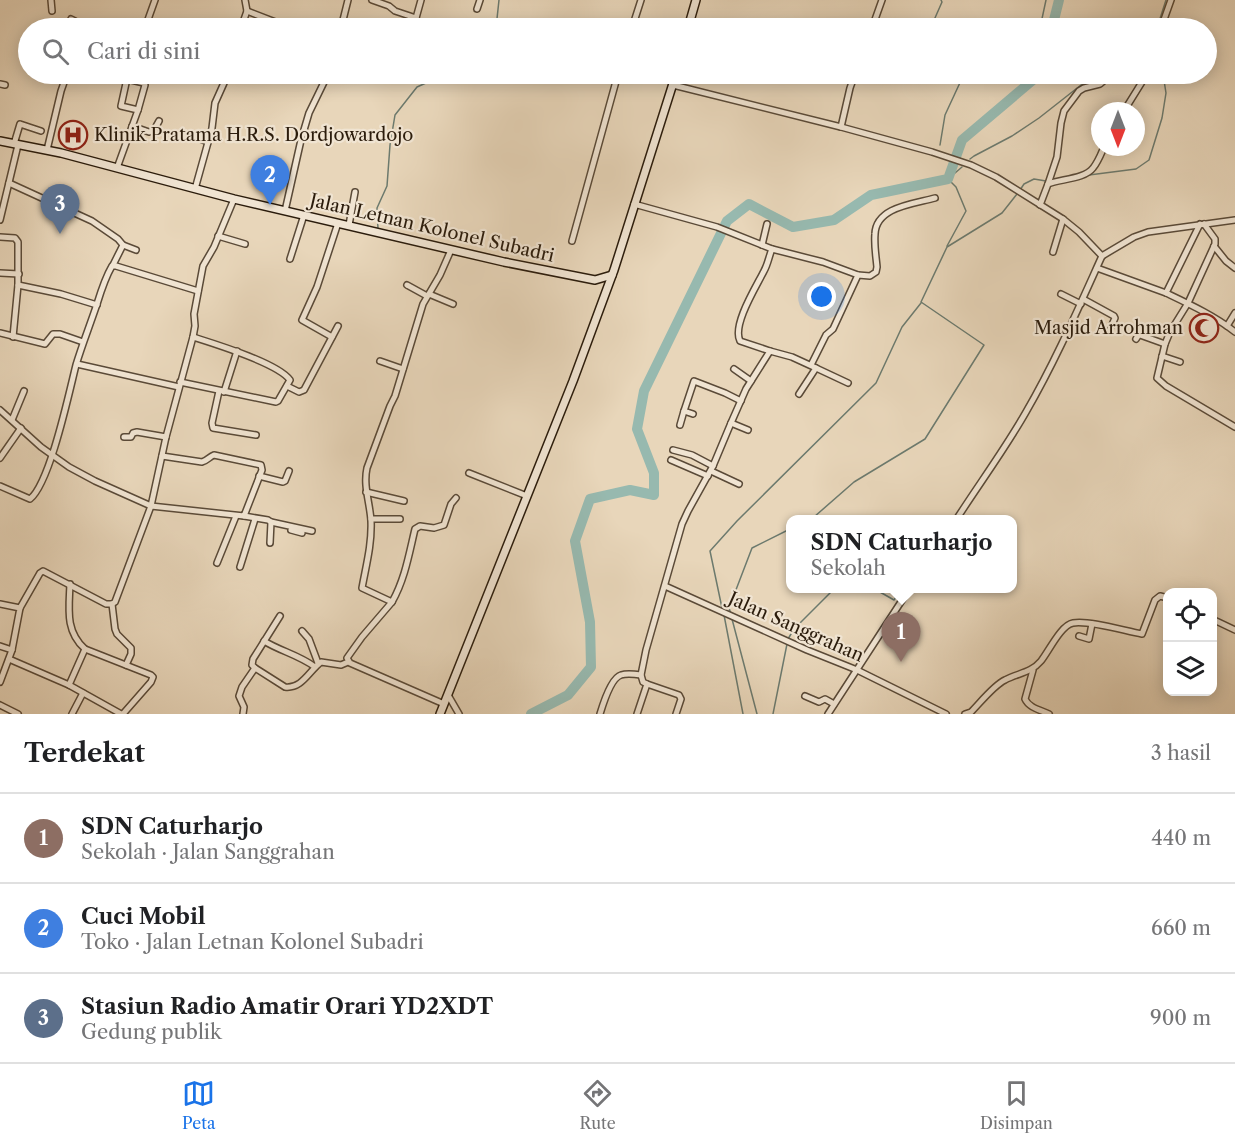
<!DOCTYPE html>
<html lang="id">
<meta charset="utf-8">
<style>
:root{--surface:#fff;--page:#f2f2f2;--text:#202124;--muted:#757577;--line:#e0e0e0;--accent:#1a73e8}
body{margin:0;font-family:"Libre Caslon Text",serif;background:var(--page);color:var(--text)}
.controls{position:absolute;right:18px;bottom:18px;display:grid;overflow:hidden;border-radius:12px;box-shadow:0 3px 15px #0003}
.controls button{width:54px;height:54px;display:grid;place-items:center;padding:0;border:0;border-bottom:2px solid var(--line);background:var(--surface);color:var(--text);font:30px sans-serif}
.compass{position:absolute;left:1091px;top:102px;width:54px;height:54px;border-radius:50%;background:var(--surface);box-shadow:0 3px 15px #0003;rotate:180deg}
.you{position:absolute;left:822px;top:297px;width:21px;height:21px;margin:-15px;border:4px solid #fff;border-radius:50%;background:#1a73e8;box-shadow:0 0 0 9px #1a73e833}
.badge{display:grid;place-items:center;width:39px;height:39px;border-radius:50%;background:var(--accent);color:#fff;font-size:20px;font-weight:700}
.pin{position:absolute;translate:-50% -50px;filter:drop-shadow(0 2px 3px #0008)}
.pin::after{content:'';position:absolute;top:32px;width:21px;height:18px;background:inherit;clip-path:polygon(0 0,100% 0,50% 100%)}
.popup{position:absolute;left:786px;top:515px;width:231px;height:78px;box-sizing:border-box;display:grid;place-content:center;border-radius:12px;background:var(--surface);filter:drop-shadow(0 2px 4px #0005);font-size:20px;white-space:nowrap;color:var(--muted)}
.popup b{font-size:22px;color:var(--text)}
.popup::after{content:'';position:absolute;left:50%;top:100%;margin-left:-12px;border:12px solid transparent;border-top-color:var(--surface)}
.list{margin:0;padding:0;list-style:none}
h2{display:flex;justify-content:space-between;align-items:center;height:78px;margin:0;padding:0 24px;font-size:26px}
h2 small{font-size:20px;font-weight:400;color:var(--muted)}
.list li{display:grid;grid-template-columns:39px 1fr auto;gap:18px;align-items:center;box-sizing:border-box;height:90px;padding:0 24px;border-top:2px solid var(--line)}
.list b{display:block;font-size:22px;white-space:nowrap}
.list p{margin:0;font-size:20px;white-space:nowrap;color:var(--muted)}
.list em{font-size:20px;font-style:normal;color:var(--muted)}
.icon{flex:none;width:33px;height:33px;fill:none;stroke:currentColor;stroke-width:2;stroke-linecap:round;stroke-linejoin:round}
.map{position:relative;flex:none;width:1235px;height:714px;overflow:hidden}
.search{position:absolute;background:var(--surface);box-shadow:0 3px 15px #0003;left:18px;right:18px;top:18px;height:66px;display:flex;align-items:center;gap:15px;box-sizing:border-box;padding:0 21px;border-radius:33px;color:var(--muted);font-size:22px}
.sheet{height:348px;background:var(--surface)}
nav{display:flex;justify-content:space-around;align-items:center;box-sizing:border-box;height:84px;border-top:2px solid var(--line);background:var(--surface);font-size:16px;color:var(--muted)}
nav a{display:grid;justify-items:center;gap:3px}
nav .on{color:var(--accent)}
.map>svg:first-child{display:block}
</style>
<div class="map">
<svg width="1235" height="714" viewBox="0 0 1235 714">
<rect width="100%" height="100%" fill="#e8d6ba"/>
<filter id="stains"><feTurbulence type="fractalNoise" baseFrequency=".00333" numOctaves="4"/><feColorMatrix values="0 0 0 0 .2 0 0 0 0 .09 0 0 0 0 .02 0 0 0 .5 -.17"/></filter>
<radialGradient id="worn" r=".72"><stop offset=".6" stop-color="#630" stop-opacity="0"/><stop offset="1" stop-color="#630" stop-opacity=".3"/></radialGradient>
<g fill="none" stroke-linecap="round" stroke-linejoin="round">
<g stroke="#6c7a6e" stroke-width="1.5">
<path d="M496,28L499,0"/>
<path d="M932,28L931,27L942,2L941,0"/>
<path d="M1040,28L1046,0"/>
<path d="M1157,28L1166,0"/>
<path d="M1029,75V74"/>
<path d="M940,145L945,115L964,74"/>
<path d="M970,159L974,156L1012,136L1039,118L1081,85L1103,79L1106,74"/>
<path d="M1089,175L1136,169L1149,160L1162,118L1166,93L1163,74"/>
<path d="M1051,180L1061,178"/>
<path d="M1020,190L1024,184L1034,179L1046,181"/>
<path d="M378,229L377,208L387,186L390,145L395,115L417,87L446,74"/>
<path d="M947,246L966,211L956,187L948,179L962,167"/>
<path d="M809,520L814,517L854,482L925,439L984,345L921,302L947,247L1002,213L1017,194"/>
<path d="M873,588L894,600L902,588"/>
<path d="M722,608L710,551L737,521L876,383L902,327L921,303"/>
<path d="M731,614L729,608L752,548L790,529"/>
<path d="M724,615L743,714"/>
<path d="M732,619L757,714"/>
<path d="M788,639L794,629L835,588"/>
<path d="M773,714L787,644"/>
</g>
<g stroke="#97b9af" stroke-width="10">
<path d="M1052,28L1059,0"/>
<path d="M531,714L568,695L591,667L590,622L575,541L590,499L630,490L654,495V473L637,429L644,391L727,221L749,204L793,227L834,220L871,195L948,179L962,140L1040,74"/>
</g>
<g stroke="#5a4a38" stroke-width="8">
<g id="minor">
<path d="M51,0L52,11"/>
<path d="M245,0L247,11"/>
<path d="M372,0L389,6L395,11L416,18"/>
<path d="M477,9L480,0"/>
<path d="M71,19L75,21L78,28"/>
<path d="M145,28L155,0"/>
<path d="M241,28L247,11L291,28"/>
<path d="M341,28L348,0"/>
<path d="M416,28V18L421,0"/>
<path d="M632,28L641,0"/>
<path d="M872,28L882,0"/>
<path d="M1161,28L1171,0"/>
<path d="M44,74L65,78"/>
<path d="M127,79L144,83L145,85L138,110"/>
<path d="M0,84L5,85"/>
<path d="M673,85L841,127L932,152L971,165L996,177L1063,219L1079,232L1102,256"/>
<path d="M1124,111L1142,82L1145,74"/>
<path d="M132,126L149,132L154,130L159,121"/>
<path d="M841,127L850,88L855,74"/>
<path d="M190,135L208,142"/>
<path d="M14,144L20,124L41,131"/>
<path d="M47,150L61,91L67,74"/>
<path d="M117,168L138,110L121,106L128,74"/>
<path d="M9,183L92,221L118,239L123,245L113,265"/>
<path d="M1048,184L1057,157L1061,123L1064,111L1079,91L1084,88L1100,84L1112,74"/>
<path d="M195,189L212,128L215,103L228,74"/>
<path d="M634,204L717,227L772,249L823,262L858,275L833,329L826,335L811,365"/>
<path d="M1040,205L1048,184C1060,179 1085,179 1093,168C1098,162 1101,154 1104,147"/>
<path d="M285,211L301,140L309,113L328,74"/>
<path d="M0,220L18,145"/>
<path d="M1200,224L1166,293C1189,304 1215,316 1235,332"/>
<path d="M1204,224L1215,239V244L1188,303L1170,332L1165,344L1157,378L1166,386L1235,427"/>
<path d="M349,225L355,192"/>
<path d="M218,236L245,244"/>
<path d="M0,237L15,238L18,242V285L13,337"/>
<path d="M572,241L618,74"/>
<path d="M123,245L136,250"/>
<path d="M762,245L767,224"/>
<path d="M1214,246L1226,261L1235,268"/>
<path d="M1053,252L1063,219"/>
<path d="M1102,256L1134,237L1148,232L1235,220"/>
<path d="M290,259L304,215"/>
<path d="M1097,268L1166,293"/>
<path d="M0,273L19,274"/>
<path d="M858,275L870,276L876,272L877,267C876,256 874,245 875,234C876,207 913,204 935,198"/>
<path d="M18,285L61,294L97,305"/>
<path d="M407,285L427,296"/>
<path d="M429,294L453,304"/>
<path d="M1061,294L1081,304"/>
<path d="M1083,299L1114,316L1115,318L1111,327"/>
<path d="M1227,326L1235,313"/>
<path d="M0,333L45,344L53,334H60L83,342"/>
<path d="M332,337L302,320L317,287L338,223"/>
<path d="M1136,339L1138,336L1140,335L1165,344"/>
<path d="M770,351L792,357L816,368L799,394"/>
<path d="M1162,356L1180,362"/>
<path d="M380,361L403,369"/>
<path d="M77,364L179,387"/>
<path d="M816,368L848,383"/>
<path d="M734,369L751,381"/>
<path d="M180,382L276,402L278,401L290,380C278,363 215,344 193,337"/>
<path d="M287,386L299,392L304,390L338,326"/>
<path d="M219,391L212,423L213,428L256,435"/>
<path d="M224,392L237,351"/>
<path d="M0,410L41,447L69,467L95,481L151,506L244,516L262,470L261,465L214,455C209,457 208,460 202,462L162,456"/>
<path d="M693,414L684,411L694,381L725,393L741,401"/>
<path d="M12,420L24,391"/>
<path d="M731,423L748,430"/>
<path d="M680,425L684,411"/>
<path d="M124,437H131L133,433L137,432L166,437"/>
<path d="M673,450L692,455L713,466"/>
<path d="M0,458L21,428"/>
<path d="M671,460L708,476"/>
<path d="M711,471L739,484"/>
<path d="M469,473L527,496"/>
<path d="M259,476L283,482L285,481L289,471"/>
<path d="M0,486L30,499C50,483 69,393 76,365C82,345 90,325 97,304C101,291 105,278 112,266H116L198,291"/>
<path d="M366,492L404,501"/>
<path d="M244,516L268,520L271,522L270,543"/>
<path d="M371,519H400"/>
<path d="M956,520C979,484 1005,449 1026,412C1055,362 1078,309 1102,256"/>
<path d="M271,522L312,531"/>
<path d="M291,530L302,533"/>
<path d="M217,563L236,516"/>
<path d="M240,567L255,519"/>
<path d="M665,586L807,650L857,670L946,714"/>
<path d="M392,602C405,579 409,554 415,529L420,526L434,528L444,525L451,504L456,498"/>
<path d="M0,604L20,608L12,650L0,682"/>
<path d="M112,604L115,629L117,634L131,648V654L126,665"/>
<path d="M20,608L40,573L43,571L106,604H112L115,602L151,506L166,437L193,337L195,326L194,314L203,266L214,247L234,199"/>
<path d="M1212,619L1235,630"/>
<path d="M302,631L309,639L318,663"/>
<path d="M1079,636L1089,639L1092,624"/>
<path d="M264,641C280,651 299,655 315,667"/>
<path d="M0,646L12,650"/>
<path d="M85,649L151,675L153,677L151,682L123,714"/>
<path d="M9,659L69,685L121,714"/>
<path d="M255,668L252,665L253,659L280,616"/>
<path d="M1033,670L1025,699C1029,708 1041,710 1049,714"/>
<path d="M647,684L679,695L681,699L676,714"/>
<path d="M69,685L85,649C65,631 69,609 70,584"/>
<path d="M448,695L459,714"/>
<path d="M805,696L819,702L825,699L834,704"/>
<path d="M444,704L350,663L347,658L362,637L392,602L362,588C366,566 372,544 371,521C370,503 363,486 367,468L390,406L395,396L423,304L440,275L451,250"/>
<path d="M0,705L18,714"/>
<path d="M72,714L83,693"/>
<path d="M243,714L244,707L239,696L242,687L255,668L285,687C302,689 309,671 321,662L341,665L348,662"/>
<path d="M600,714C603,704 611,678 621,675C627,673 634,674 641,675"/>
<path d="M637,714L647,684L643,682L641,675L646,650L682,524L688,511L713,466L731,423L746,389L770,351L740,341C732,325 756,287 764,271C768,264 769,256 772,249"/>
<path d="M828,714L910,588"/>
<path d="M965,714L971,712C980,703 994,685 1005,680C1018,673 1031,673 1041,661C1049,651 1061,625 1073,623C1089,620 1125,631 1142,634L1155,600L1160,596L1168,598"/>
</g>
</g>
<g stroke="#2b1c0c" stroke-width="10">
<g id="secondary">
<path d="M688,28L696,0"/>
<path d="M0,141L61,153L234,199L504,262L595,280L612,275"/>
<path d="M440,714L573,381L614,270L676,74"/>
</g>
</g>
<use href="#minor" stroke="#f0e4d2" stroke-width="5"/>
<use href="#secondary" stroke="#f0e4d2" stroke-width="7"/>
</g>
<defs>
<g id="hospital-ring" transform="scale(1.5)"><circle r="9.5" fill="#f0e4d2" stroke="#8f2418" stroke-width="1.5"/><path d="M-5-5h3v3.5h4V-5h3V5h-3V1.5h-4V5h-3Z" fill="#8f2418"/></g>
<g id="mosque-ring" transform="scale(1.5)"><circle r="9.5" fill="#f0e4d2" stroke="#8f2418" stroke-width="1.5"/><path d="M3.5-4.9A6 6 0 1 0 3.5 4.9A5 5 0 1 1 3.5-4.9Z" fill="#8f2418"/></g>
</defs>
<g fill-rule="evenodd">
<use href="#hospital-ring" x="73" y="135"/>
<use href="#mosque-ring" x="1204" y="328"/>
</g>
<g text-anchor="middle" dominant-baseline="central" stroke-width="4.5" stroke-linejoin="round" paint-order="stroke">
<g font-size="18" fill="#2b1c0c" stroke="#f0e4d2" text-anchor="start">
<text x="94" y="135">Klinik Pratama H.R.S. Dordjowardojo</text>
<text x="1183" y="328" text-anchor="end">Masjid Arrohman</text>
</g>
<g font-size="18" fill="#2b1c0c" stroke="#f0e4d2">
<text transform="translate(432 228) rotate(13)">Jalan Letnan Kolonel Subadri</text>
<text transform="translate(796 627) rotate(24)">Jalan Sanggrahan</text>
</g>
</g>
<rect width="100%" height="100%" filter="url(#stains)"/>
<rect width="100%" height="100%" fill="url(#worn)"/>
</svg>
<div class="controls">
<button><svg class="icon" aria-label="locate" viewBox="0 0 24 24"><circle cx="12" cy="12" r="6"/><path d="M12 2v4M12 18v4M2 12h4M18 12h4"/></svg></button>
<button><svg class="icon" aria-label="layers" viewBox="0 0 24 24"><path d="M12 4l9 5-9 5-9-5zM3 14l9 5 9-5"/></svg></button>
</div>
<svg class="compass" viewBox="-18 -18 36 36"><path d="M0-13l5 13h-10z" fill="#e53935"/><path d="M0 13l5-13h-10z" fill="#757577"/></svg>
<div class="you"></div>
<div class="pin badge" style="left:901px;top:662px;background:#8d6e63">1</div>
<div class="popup"><b>SDN Caturharjo</b>Sekolah</div>
<div class="pin badge" style="left:270px;top:205px;background:#3f7fe0">2</div>
<div class="pin badge" style="left:60px;top:234px;background:#5c6f8a">3</div>
<div class="search"><svg class="icon" aria-label="search" viewBox="0 0 24 24"><circle cx="10" cy="10" r="6"/><path d="M15 15l6 6"/></svg>Cari di sini</div>
</div>
<section class="sheet">
<h2>Terdekat<small>3 hasil</small></h2>
<ul class="list">
<li><span class="badge" style="background:#8d6e63">1</span><div><b>SDN Caturharjo</b><p>Sekolah · Jalan Sanggrahan</p></div><em>440 m</em></li>
<li><span class="badge" style="background:#3f7fe0">2</span><div><b>Cuci Mobil</b><p>Toko · Jalan Letnan Kolonel Subadri</p></div><em>660 m</em></li>
<li><span class="badge" style="background:#5c6f8a">3</span><div><b>Stasiun Radio Amatir Orari YD2XDT</b><p>Gedung publik</p></div><em>900 m</em></li>
</ul>
</section>
<nav>
<a class="on"><svg class="icon" aria-label="map" viewBox="0 0 24 24"><path d="M3 6l6-2 6 2 6-2v14l-6 2-6-2-6 2zM9 4v14M15 6v14"/></svg>Peta</a>
<a><svg class="icon" aria-label="directions" viewBox="0 0 24 24"><path d="M12 3l9 9-9 9-9-9zM9 14v-3h6M13 9l2 2-2 2"/></svg>Rute</a>
<a><svg class="icon" aria-label="saved" viewBox="0 0 24 24"><path d="M7 4h10v16l-5-4-5 4z"/></svg>Disimpan</a>
</nav>
